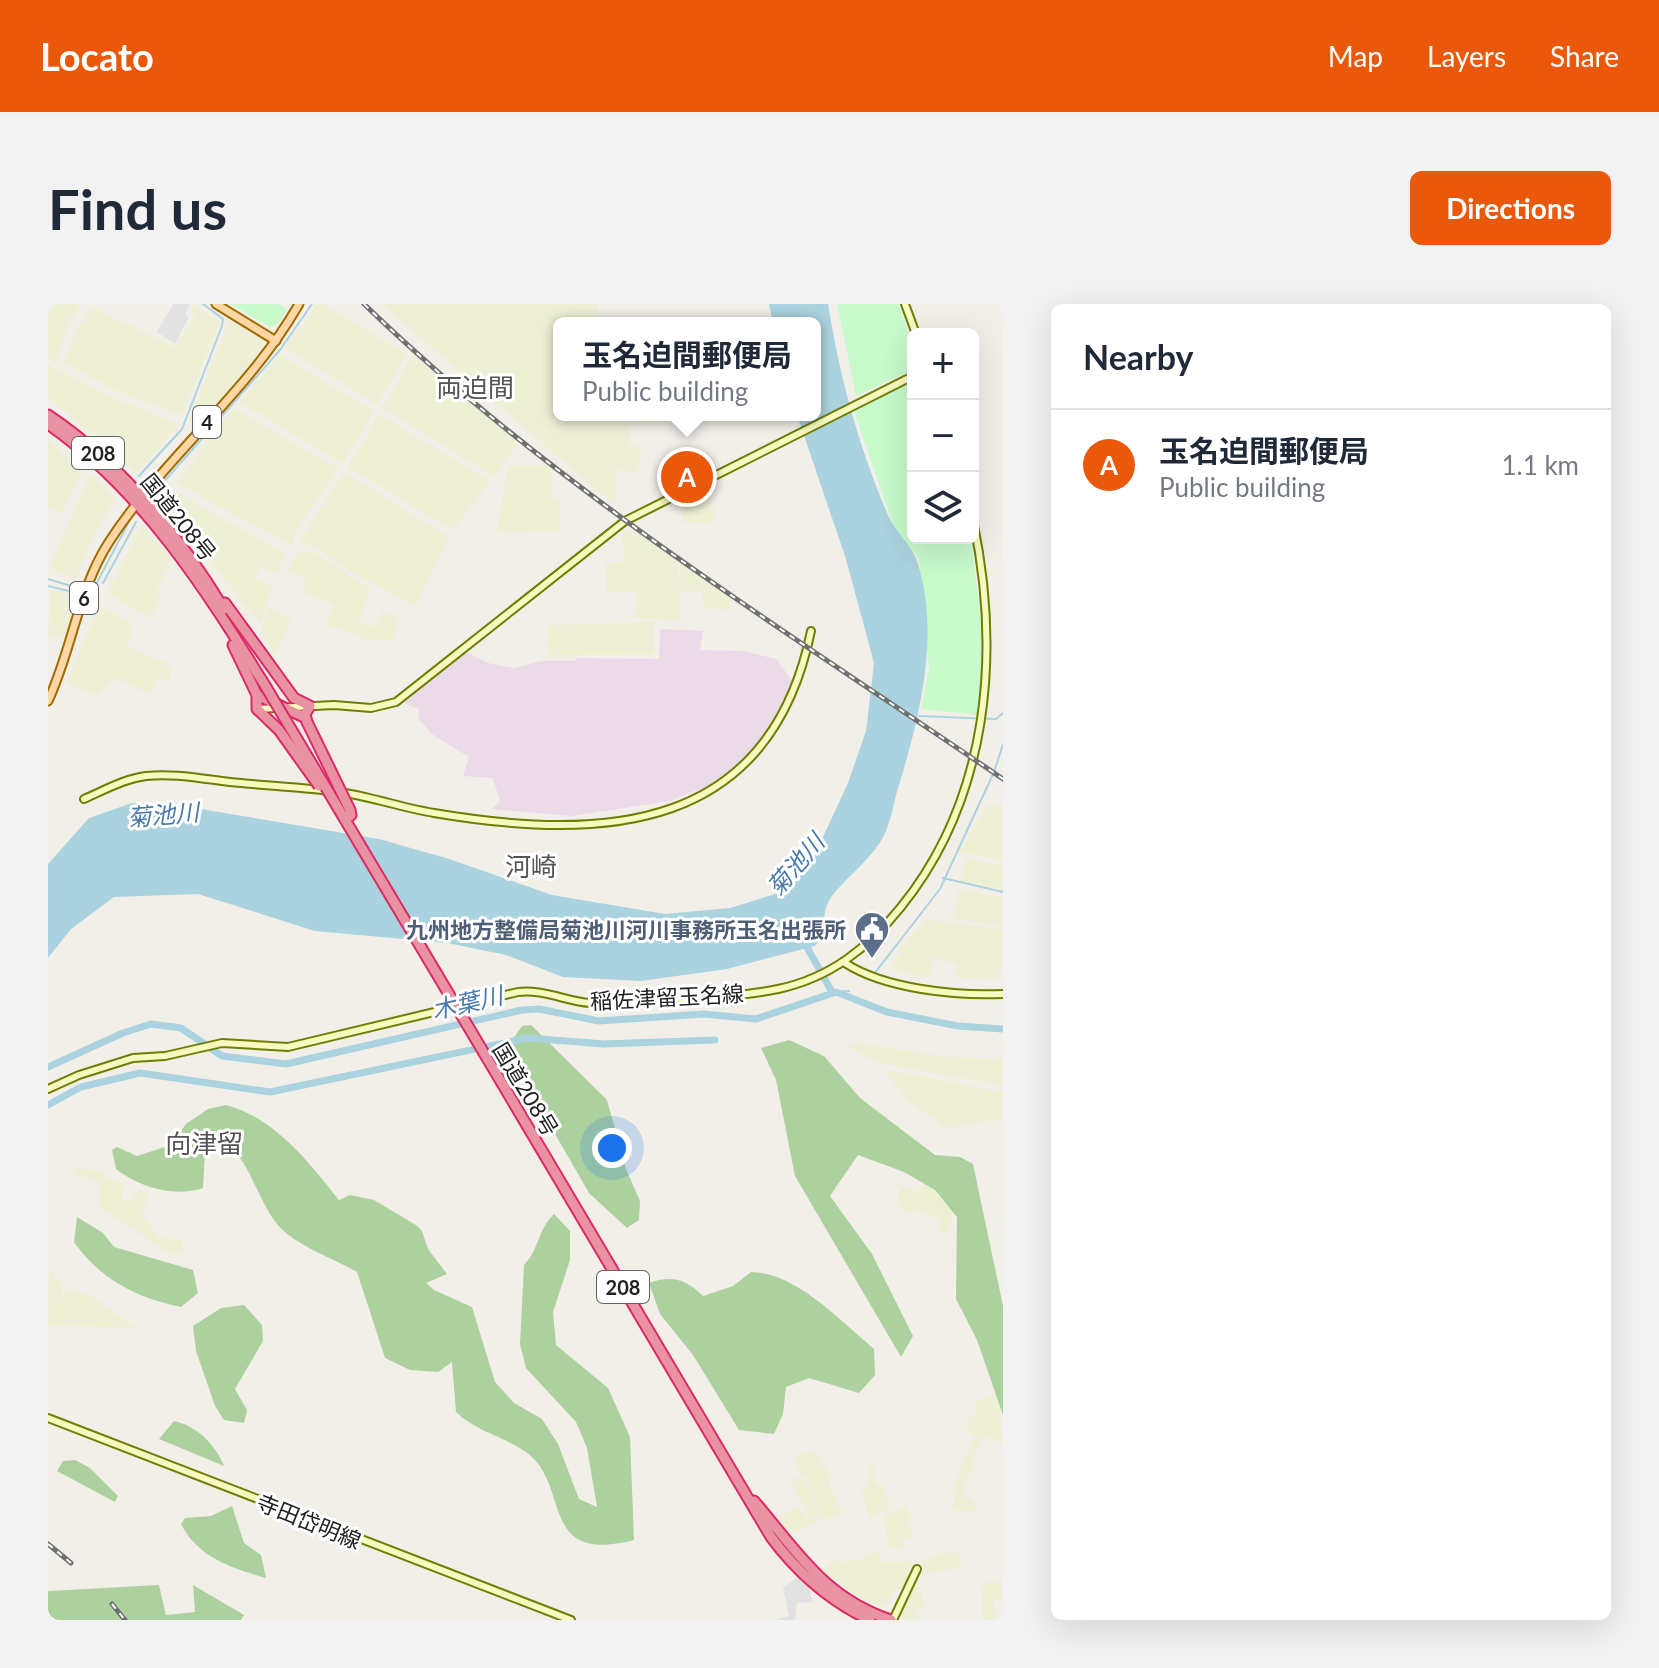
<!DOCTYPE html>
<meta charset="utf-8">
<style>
:root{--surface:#fff;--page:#f2f2f3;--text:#1f2937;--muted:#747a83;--line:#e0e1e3;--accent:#ea580c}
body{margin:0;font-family:Lato,"Noto Sans JP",sans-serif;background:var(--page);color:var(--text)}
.controls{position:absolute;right:24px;top:24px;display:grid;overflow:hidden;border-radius:12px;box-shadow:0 8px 32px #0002}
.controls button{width:72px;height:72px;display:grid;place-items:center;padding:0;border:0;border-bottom:2px solid var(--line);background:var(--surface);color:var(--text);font:40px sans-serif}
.you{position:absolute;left:564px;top:844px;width:28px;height:28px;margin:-20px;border:6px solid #fff;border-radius:50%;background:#1a73e8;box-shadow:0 0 0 12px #1a73e833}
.badge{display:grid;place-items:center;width:52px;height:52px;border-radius:50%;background:var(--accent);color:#fff;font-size:26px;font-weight:700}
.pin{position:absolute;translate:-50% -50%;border:4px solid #fff;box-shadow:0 2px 8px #0006}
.popup{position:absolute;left:505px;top:13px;width:268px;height:104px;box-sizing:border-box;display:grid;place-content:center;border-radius:12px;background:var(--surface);filter:drop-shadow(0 2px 6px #0005);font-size:26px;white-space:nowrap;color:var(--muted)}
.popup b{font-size:30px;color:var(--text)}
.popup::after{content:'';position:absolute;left:50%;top:100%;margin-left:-16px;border:16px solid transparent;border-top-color:var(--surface)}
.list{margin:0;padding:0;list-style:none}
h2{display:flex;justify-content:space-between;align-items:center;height:104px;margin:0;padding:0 32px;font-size:34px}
h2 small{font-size:26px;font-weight:400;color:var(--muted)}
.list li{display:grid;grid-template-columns:52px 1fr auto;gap:24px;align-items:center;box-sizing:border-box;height:112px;padding:0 32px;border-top:2px solid var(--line)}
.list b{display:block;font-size:30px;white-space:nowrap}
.list p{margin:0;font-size:26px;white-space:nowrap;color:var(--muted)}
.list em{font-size:26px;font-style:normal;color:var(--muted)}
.icon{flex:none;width:44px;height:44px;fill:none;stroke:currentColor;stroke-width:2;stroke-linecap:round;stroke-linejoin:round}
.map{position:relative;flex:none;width:955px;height:1316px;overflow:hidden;border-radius:12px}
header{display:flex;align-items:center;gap:48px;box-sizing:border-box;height:112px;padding:0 40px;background:var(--accent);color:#fff}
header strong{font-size:38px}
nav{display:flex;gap:44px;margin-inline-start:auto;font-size:28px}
.intro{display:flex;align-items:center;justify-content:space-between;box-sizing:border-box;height:192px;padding:0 48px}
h1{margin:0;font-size:56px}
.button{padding:20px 36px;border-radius:12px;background:var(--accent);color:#fff;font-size:28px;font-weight:700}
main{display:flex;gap:48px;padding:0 48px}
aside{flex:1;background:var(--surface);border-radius:12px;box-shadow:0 8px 32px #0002}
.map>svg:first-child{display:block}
</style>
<header>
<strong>Locato</strong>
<nav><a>Map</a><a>Layers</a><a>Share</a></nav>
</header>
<div class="intro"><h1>Find us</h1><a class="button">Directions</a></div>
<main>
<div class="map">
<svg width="955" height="1316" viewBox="0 0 955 1316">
<rect width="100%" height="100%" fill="#f2efe9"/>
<path fill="#ebdbe8" d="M612,325L655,327L652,346L696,347L728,355L744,376L737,402L720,430L692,460L659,482L622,497L524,512L443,505L452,498L445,474L415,472L421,453L385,431L370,414L371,405L354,398L418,348L440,359L466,364L493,357H527L528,354L611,355Z"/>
<g fill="#eef0d5">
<path d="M0,0H33L20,22L7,59L0,54Z"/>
<path d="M145,0L172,18L134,112L62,84L16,59L28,28L44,3L127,43L147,12L142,7Z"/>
<path d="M267,0H275L359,50L329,101L237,44L260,15Z"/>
<path d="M333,0H550V19H511V111H618L620,119L582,120V141L594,143L592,156L588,169L567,165L568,203Z"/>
<path d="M181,16L217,37L210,52L150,121L141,116Z"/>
<path d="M231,50L326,107L295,160L191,98Z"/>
<path d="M364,52L472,137L446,173L334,104Z"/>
<path d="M0,60L57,90L132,121L88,170L0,93Z"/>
<path d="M186,104L291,165L252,220L244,242L128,179Z"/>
<path d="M331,110L442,177L405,227L300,163Z"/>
<path d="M0,136L35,165L14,209L0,203Z"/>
<path d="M503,161V194H512V227L449,228L460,162Z"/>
<path d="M296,168L401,233L368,302L297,265L267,243L250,240Z"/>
<path d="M42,170L68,194L44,235L28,275L1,264Z"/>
<path d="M123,185L237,250L229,270L213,262L207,275L224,282L212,320L114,197Z"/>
<path d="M661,192L667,219H635L634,202Z"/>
<path d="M94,220L123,256L108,289L114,293L102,315L59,289Z"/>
<path d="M574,228H594L630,253L633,316L588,315L589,288H558L557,260L576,257Z"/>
<path d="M264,247L323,286L311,316L326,323L335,307L351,315L344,336H319L288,323H277L287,300L253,288L258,276L240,267L249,249Z"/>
<path d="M632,252L681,287L682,306L655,304L654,287L633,289Z"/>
<path d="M3,285L28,293L18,336L4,330L0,337Z"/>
<path d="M51,302L84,319L79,343L116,358L123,364L122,378L110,375L102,391L67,374L48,392L18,379Z"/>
<path d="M220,303L244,316L227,351L213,328Z"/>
<path d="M606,318V350L500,351L501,321Z"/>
<path d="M938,501L955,502V556L911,548Z"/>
<path d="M917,555L955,561V586L914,578Z"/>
<path d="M911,585L955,593V623L906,614Z"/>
<path d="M878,615L955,626V657L950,675L907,674L909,660L884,654L883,673L880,674L842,665L856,640Z"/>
<path d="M803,738L894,752L955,756V782L827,758L805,746L801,742Z"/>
<path d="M834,765L955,788V814L898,825L861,797Z"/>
<path d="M27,864L55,867L59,874L76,879L74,896L82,898L91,885L101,891L94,910L111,934L134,936L135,950L121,949L52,903V879L25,869Z"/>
<path d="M878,875L908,895L900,930L890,925L892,916L867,906L863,910L848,900L852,886L848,880L871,888Z"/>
<path d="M1,964L15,983L14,1000L17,985L42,991L88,1024L0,1021Z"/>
<path d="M955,1086L952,1114L955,1139L940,1132L933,1135L915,1189L925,1196L929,1208L903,1206L908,1189L904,1185L926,1133L932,1135L918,1126L922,1110L926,1112L930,1105L924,1100Z"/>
<path d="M765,1147L781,1168L782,1183L796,1209L779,1215L772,1214L760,1175L750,1168L747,1150Z"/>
<path d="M821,1161H827V1181H835L842,1204L821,1214L813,1186L821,1182Z"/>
<path d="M750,1173L760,1179L770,1213H762L746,1184L743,1175Z"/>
<path d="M858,1202L865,1217L861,1218L864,1233L856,1235L855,1256L853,1243L842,1244L835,1213Z"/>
<path d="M751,1203L758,1214L772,1216L748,1228L739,1227L729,1212Z"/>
<path d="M829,1246L834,1258L864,1257L856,1286H846L838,1303L813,1295L774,1266L788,1254L795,1258L812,1255Z"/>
<path d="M910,1247L914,1263L874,1271L872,1260L876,1255Z"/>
<path d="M869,1274L878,1304L869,1306L870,1316L855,1315L852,1308Z"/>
<path d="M935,1278H953L954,1295L947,1296L946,1305L955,1316H933Z"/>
</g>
<g fill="#add19e">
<path d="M483,721L559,796L578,865L592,897L591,916L579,924L541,889L480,783L453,752L474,722Z"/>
<path d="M741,736L776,752L812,794L887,851L912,853L925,860L955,1002V1111L929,1036L908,995L909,913L887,886L856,868L810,851L782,892L824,950L865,1032L853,1053L747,872L728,776L713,744Z"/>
<path d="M178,801C227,814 261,858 291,896L302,891L326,896L368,921L374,927L380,945L399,970L378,979L386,986L424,1003L447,1078L466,1099L494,1115L510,1140L531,1195L549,1203L539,1144L528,1118L478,1064L472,1040L476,961C491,946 490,925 506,910L522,927V956L505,1008L508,1041L560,1084L582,1133L586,1236C489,1261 524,1181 478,1148C455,1132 429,1128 408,1108L404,1058L390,1068L362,1066L337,1054L309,968C285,954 246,941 229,920C203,887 203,845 158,829L155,884C126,894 91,883 68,865L64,846L69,843L89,852L123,841L138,820L160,805Z"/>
<path d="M29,913L55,929L66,943L145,966L150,989L133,1003C89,994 53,976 26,938Z"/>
<path d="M703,968C749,969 792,1017 826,1045L827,1071L811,1089L761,1074L738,1083L735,1110L726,1130L691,1126L645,1051L612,1010L601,979C623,971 638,975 655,992L685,982Z"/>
<path d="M196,1001L214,1021L215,1037L187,1085L199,1106L196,1119L176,1116L167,1102L148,1047L145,1022L173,1004Z"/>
<path d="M126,1117C149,1122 167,1140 176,1162L111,1135Z"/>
<path d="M27,1156L42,1164L70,1192L67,1198L9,1167L15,1157Z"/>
<path d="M184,1202L196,1239L213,1251L218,1274C184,1264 150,1254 133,1220L137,1214L163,1212Z"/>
<path d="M111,1281L118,1311L147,1308L145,1281L196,1311L193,1316H0V1287Z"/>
</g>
<g fill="#c8facc">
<path d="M182,0H230L239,5L230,20L222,23Z"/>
<path d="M789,0H851L865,44V66L808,92Z"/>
<path d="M865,78V234H923L936,342L930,411L873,405L881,365L871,255L845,221L806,107Z"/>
</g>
<g fill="#e2e2e2">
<path d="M125,0H142L137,10L141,13L127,40L109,28Z"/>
<path d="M750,1273L761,1283L764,1298L749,1299L747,1316H727L741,1312L735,1284Z"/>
</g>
<path fill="#aad3df" d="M721,0H780C792,74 810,140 839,209C846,227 865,242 870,260C892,332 872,412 851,481C846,496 844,513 838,527C826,554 801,570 784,592C772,608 779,628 767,642L679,665L593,677L515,673L458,651L399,639L267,627L150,590L66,593L23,625L0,654V560L41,514L84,499L129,501L331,535L401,555L504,591L617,610L682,604L727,590L763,559L800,479L818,427L826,359L798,255L749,111H767V19H725Z"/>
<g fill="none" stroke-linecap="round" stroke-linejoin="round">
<g stroke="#aad3df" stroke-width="2">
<path d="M91,172L134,125L174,22L175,15L155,0"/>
<path d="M106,189L232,46L264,0"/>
<path d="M0,275L26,283"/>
<path d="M55,279L88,218"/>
<path d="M0,282L33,290"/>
<path d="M44,288L85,210"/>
<path d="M871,412L948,415L955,409"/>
<path d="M895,574L955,588"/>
<path d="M826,670L892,585L946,468L955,440"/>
<path d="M784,688L801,687"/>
</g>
<g stroke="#aad3df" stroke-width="7">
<path d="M756,638L784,688"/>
<path d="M0,763L75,729L103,720L133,724L174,752L238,760L474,706L491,705L551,717L656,710L708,715L788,688L839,708L910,722L955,725"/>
<path d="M0,801L33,783L92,769L222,788L480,734L556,740L667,736"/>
</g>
<g stroke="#707d05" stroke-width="10">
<g id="secondary">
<path d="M857,0L868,30"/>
<path d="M209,405L286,401L323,404L348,398L577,217L865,72"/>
<path d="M36,495C57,486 75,475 98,472C125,469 155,475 182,478C220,482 259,483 297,489C327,494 356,504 386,509C558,538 722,528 763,327"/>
<path d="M797,659C837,685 908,692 955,690"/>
<path d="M0,785L31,771L85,754L117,752L174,739L240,743L470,688C496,685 517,697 542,699C566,700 591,697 615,695C653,693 692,693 730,685C782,674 820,644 853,603C941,494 953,349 925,216"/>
<path d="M0,1114L523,1316"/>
<path d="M845,1316L869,1265"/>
</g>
</g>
<g stroke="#a06b00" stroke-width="11">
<g id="primary">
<path d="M168,0L228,37"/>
<path d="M0,397C24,346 30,286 61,238C116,153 201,88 251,0"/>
</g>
</g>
<g stroke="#dc2a67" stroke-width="13">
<g id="highway">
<path d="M0,111C74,161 130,229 176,305"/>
<path d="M0,120C95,186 158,286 218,383"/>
<path d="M177,299L246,394L262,402L257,410L259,418"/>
<path d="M185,341L209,391V405L231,426"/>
<path d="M209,391L256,413"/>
<path d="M455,781L723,1233C749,1268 782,1297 822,1316"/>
<path d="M706,1197C749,1247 776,1294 843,1316"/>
</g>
</g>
<use href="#secondary" stroke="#f7fabf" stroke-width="6"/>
<use href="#primary" stroke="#fcd6a4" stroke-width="7"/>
<use href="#highway" stroke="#e892a2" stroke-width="9"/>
<g stroke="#707070" stroke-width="5">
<g id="rail">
<path d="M316,0C506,184 737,326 955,475"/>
<path d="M0,1240L23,1259"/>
<path d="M64,1300L77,1316"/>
</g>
</g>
<use href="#rail" stroke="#fff" stroke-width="2" stroke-dasharray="6" stroke-linecap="butt"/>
<g stroke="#dc2a67" stroke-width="13" stroke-linecap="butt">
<g id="highway-bridge">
<path d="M218,383L455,781"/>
<path d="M259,418L302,506L303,511L297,516"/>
<path d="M231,426L271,482"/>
</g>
</g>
<use href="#highway-bridge" stroke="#e892a2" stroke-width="9"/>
</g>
<defs>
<g id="civic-pin" transform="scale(1.8)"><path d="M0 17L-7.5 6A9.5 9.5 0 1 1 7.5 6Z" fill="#5c6f8a" stroke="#fff"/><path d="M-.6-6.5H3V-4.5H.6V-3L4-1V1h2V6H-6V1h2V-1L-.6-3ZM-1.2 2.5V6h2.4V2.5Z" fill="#fff"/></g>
</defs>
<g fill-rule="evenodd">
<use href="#civic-pin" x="824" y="625"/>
</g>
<g text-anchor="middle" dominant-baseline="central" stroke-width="6" stroke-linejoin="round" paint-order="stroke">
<g fill="#fff" stroke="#646464" stroke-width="2">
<rect x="145" y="102" width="28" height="32" rx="6"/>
<rect x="24" y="133" width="52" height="32" rx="6"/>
<rect x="22" y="278" width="28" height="32" rx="6"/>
<rect x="549" y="967" width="52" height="32" rx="6"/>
</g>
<g font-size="20" font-weight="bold" fill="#222">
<text x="159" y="118">4</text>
<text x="50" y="149">208</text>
<text x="36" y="294">6</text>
<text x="575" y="983">208</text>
</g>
<g font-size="22" fill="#222" stroke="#fff">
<text transform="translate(131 213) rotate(51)">国道208号</text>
<text transform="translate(619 693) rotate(-3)">稲佐津留玉名線</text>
<text transform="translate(478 785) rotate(59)">国道208号</text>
<text transform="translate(261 1217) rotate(22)">寺田岱明線</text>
</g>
<g font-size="22" font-weight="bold" fill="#4e5e75" stroke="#fff" text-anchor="end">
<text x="798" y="625">九州地方整備局菊池川河川事務所玉名出張所</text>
</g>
<g font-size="24" font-style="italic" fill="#4a7aab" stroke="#fff">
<text transform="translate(115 510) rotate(-5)">菊池川</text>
<text transform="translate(747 560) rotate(-49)">菊池川</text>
<text transform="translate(419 698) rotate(-13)">木葉川</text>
</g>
<g font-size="26" fill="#555" stroke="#fff">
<text x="427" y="83">両迫間</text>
<text x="483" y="562">河崎</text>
<text x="156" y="839">向津留</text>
</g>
</g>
</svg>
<div class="controls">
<button>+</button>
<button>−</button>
<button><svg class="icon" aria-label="layers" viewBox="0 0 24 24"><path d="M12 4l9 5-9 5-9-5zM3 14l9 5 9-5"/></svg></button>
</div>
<div class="you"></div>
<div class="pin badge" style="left:639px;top:173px">A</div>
<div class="popup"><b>玉名迫間郵便局</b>Public building</div>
</div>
<aside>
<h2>Nearby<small></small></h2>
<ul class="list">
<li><span class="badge">A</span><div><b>玉名迫間郵便局</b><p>Public building</p></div><em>1.1 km</em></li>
</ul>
</aside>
</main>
